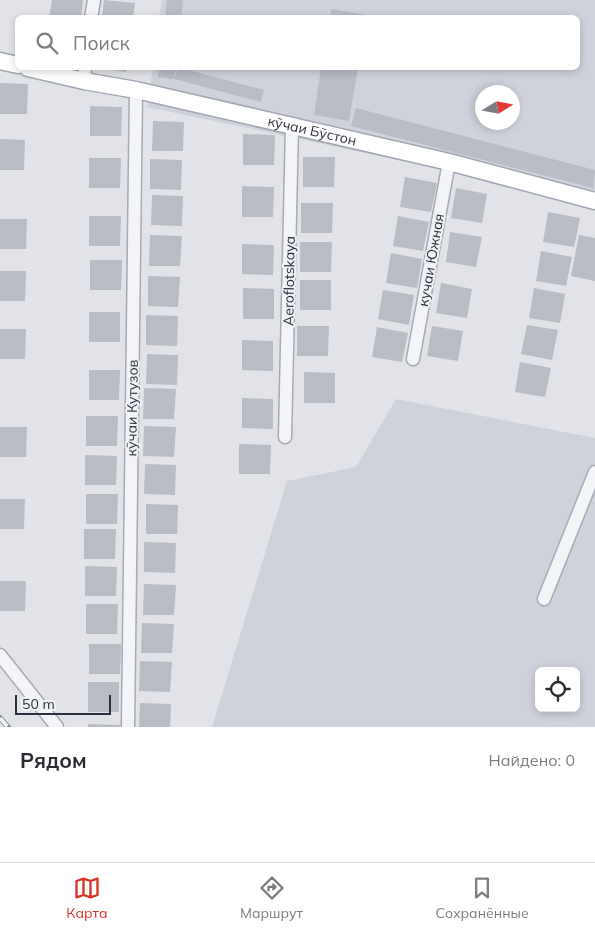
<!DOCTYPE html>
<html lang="ru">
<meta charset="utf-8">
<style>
:root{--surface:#fff;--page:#f2f2f3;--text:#2b2b33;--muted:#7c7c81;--line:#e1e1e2;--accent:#d93025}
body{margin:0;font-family:Mulish,sans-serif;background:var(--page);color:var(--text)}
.controls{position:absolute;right:15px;bottom:15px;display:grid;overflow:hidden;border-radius:8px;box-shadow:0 2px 8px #0003}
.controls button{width:45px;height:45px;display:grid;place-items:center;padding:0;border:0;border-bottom:1px solid var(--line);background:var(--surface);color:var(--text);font:25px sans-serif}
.compass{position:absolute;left:475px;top:85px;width:45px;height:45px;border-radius:50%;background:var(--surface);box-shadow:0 2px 8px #0003;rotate:79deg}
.scale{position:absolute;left:15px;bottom:12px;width:96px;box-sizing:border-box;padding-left:5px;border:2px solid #2b303e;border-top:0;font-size:14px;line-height:18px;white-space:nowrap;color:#2b303e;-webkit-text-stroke:4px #f0f2f6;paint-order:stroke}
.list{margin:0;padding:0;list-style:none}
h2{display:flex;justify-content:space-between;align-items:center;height:65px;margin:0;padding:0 20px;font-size:21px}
h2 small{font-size:16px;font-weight:400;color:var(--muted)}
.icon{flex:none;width:28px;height:28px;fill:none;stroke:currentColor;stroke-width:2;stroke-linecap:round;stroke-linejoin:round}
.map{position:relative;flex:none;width:595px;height:727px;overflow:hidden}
.search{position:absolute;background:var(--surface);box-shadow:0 2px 8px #0003;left:15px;right:15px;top:15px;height:55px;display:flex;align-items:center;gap:12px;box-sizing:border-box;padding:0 18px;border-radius:8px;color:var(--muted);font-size:19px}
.sheet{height:135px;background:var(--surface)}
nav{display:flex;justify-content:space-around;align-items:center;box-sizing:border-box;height:70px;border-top:1px solid var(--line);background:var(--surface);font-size:14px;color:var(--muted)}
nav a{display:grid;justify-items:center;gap:2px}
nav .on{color:var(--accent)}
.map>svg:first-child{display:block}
</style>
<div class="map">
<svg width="595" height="727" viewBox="0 0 595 727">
<rect width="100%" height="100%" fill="#e1e3e8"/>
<g fill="#cfd2da" fill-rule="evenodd">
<path d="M162,0H595V201L147,107L153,68H578V18L159,17ZM482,92H512V122H482Z"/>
<path d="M396,399L595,438V727H212L287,481L356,467ZM539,671H576V708H539Z"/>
</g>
<g fill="#b9bcc5">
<path d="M52,0H83L81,18H49Z"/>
<path d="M104,0L135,3L133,18H102Z"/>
<path d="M167,0H183L181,18H165Z"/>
<path d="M331,9L367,15L366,18H330Z"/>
<path d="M102,68H127L126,72Z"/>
<path d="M159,68H176L174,79L178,68H181L264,90L261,102L174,79L158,77Z"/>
<path d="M321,68H358L349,121L314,115Z"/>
<path d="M0,83L28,84L27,114H0Z"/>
<path d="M90,106L122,107L121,136H90Z"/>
<path d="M356,108L595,170L593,188L351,126Z"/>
<path d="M153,121L184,122L183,151H152Z"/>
<path d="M243,134L275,135L274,165H243Z"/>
<path d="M0,139L25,140L24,170H0Z"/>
<path d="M303,157H335L334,187H303Z"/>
<path d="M89,158H121L120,188H89Z"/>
<path d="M150,159L182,160L181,190L150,189Z"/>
<path d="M405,177L437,183L431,212L400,207Z"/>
<path d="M242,186L274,187L273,217H242Z"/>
<path d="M456,188L487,194L482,223L451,218Z"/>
<path d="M152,195L183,196L182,226L151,225Z"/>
<path d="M301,203H333L332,233H301Z"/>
<path d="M548,212L580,218L574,247L543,242Z"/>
<path d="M89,216H121L120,246H89Z"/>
<path d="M398,216L429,222L423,251L393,246Z"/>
<path d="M0,219H27L26,249H0Z"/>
<path d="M450,232L482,237L476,267L446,262Z"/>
<path d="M150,235L182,236L180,266H149Z"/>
<path d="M579,235L595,238V281L571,276Z"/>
<path d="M300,242H332L331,272H300Z"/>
<path d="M242,244L274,245L273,275L242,274Z"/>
<path d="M541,251L572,257L566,286L536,281Z"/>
<path d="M391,253L422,259L417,288L386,283Z"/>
<path d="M90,260H122L121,290H90Z"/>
<path d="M0,271H26L25,301H0Z"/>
<path d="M148,276L180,277L178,307L148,306Z"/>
<rect x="300" y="280" width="31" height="30"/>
<path d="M441,283L472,289L467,318L436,313Z"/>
<path d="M243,288L274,289V319H243Z"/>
<path d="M534,288L565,294L560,323L529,318Z"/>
<path d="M383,290L414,295L409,325L378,319Z"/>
<rect x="89" y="312" width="31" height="30"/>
<path d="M146,315L178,316L177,346L146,345Z"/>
<path d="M527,325L558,330L552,360L521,354Z"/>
<path d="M297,326H329L328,356H297Z"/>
<path d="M432,326L463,331L458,361L427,356Z"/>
<path d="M377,327L408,333L402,362L372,357Z"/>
<path d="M0,329H26L25,359H0Z"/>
<path d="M242,340L273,341V371L242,370Z"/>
<path d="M147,354L178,355L177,385L146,384Z"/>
<path d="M520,362L551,368L545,397L515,392Z"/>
<path d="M89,370H120L119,400H89Z"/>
<path d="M304,372L335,373V403H304Z"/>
<path d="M144,388L176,389L174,419H143Z"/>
<path d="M242,398L273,399V429L242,428Z"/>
<path d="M86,416H118L117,446H86Z"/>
<path d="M144,426L176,427L174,457L143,456Z"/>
<path d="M0,427H27L26,457H0Z"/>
<path d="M239,444L271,445L270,474H239Z"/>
<path d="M85,455L117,456L116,485H85Z"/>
<path d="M145,464L176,465L175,495L144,494Z"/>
<path d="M86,494H118L117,524H86Z"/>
<path d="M0,499H25L24,529H0Z"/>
<path d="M146,504L178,505L177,534H146Z"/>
<path d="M84,529H116L115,559H84Z"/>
<path d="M144,542L176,543L175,573L144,572Z"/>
<path d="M85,566L117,567L116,596H85Z"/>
<path d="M0,581H26L25,611H0Z"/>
<path d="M144,584L176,585L174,615H143Z"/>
<path d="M86,604H118L117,634H86Z"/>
<path d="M142,623L174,624L172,653H141Z"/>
<path d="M89,644H121L120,674H89Z"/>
<path d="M140,661L172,662L170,692L139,691Z"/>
<rect x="88" y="682" width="31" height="30"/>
<path d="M140,703L171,704L170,727H139Z"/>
<path d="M88,724L120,725V727H88Z"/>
</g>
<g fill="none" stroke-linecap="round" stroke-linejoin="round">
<g stroke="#a7aab2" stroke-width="15">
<g id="minor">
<path d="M91,18L94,0"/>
<path d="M84,81L85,68"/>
<path d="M413,359L449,162"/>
<path d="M285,437L292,126"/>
<path d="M544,599L595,472"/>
<path d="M0,655L57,727"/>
<path d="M128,727L136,90"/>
</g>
</g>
<g stroke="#a1a6b3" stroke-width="19">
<g id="major">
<path d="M0,61L18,65"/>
<path id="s1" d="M28,68L84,81L136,90L449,162L595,201"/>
</g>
</g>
<use href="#minor" stroke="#f3f4f7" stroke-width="12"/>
<use href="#major" stroke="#fff" stroke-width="16"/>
<g stroke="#7c8190" stroke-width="5.5">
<path id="rail" d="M0,718L8,727"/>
</g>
<use href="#rail" stroke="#f0f2f6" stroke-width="4" stroke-dasharray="11" stroke-linecap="butt"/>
</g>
<g text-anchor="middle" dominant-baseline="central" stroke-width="4" stroke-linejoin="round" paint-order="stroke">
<g font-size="14" fill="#2b303e" stroke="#f0f2f6">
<text stroke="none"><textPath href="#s1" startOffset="291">кӯчаи Бӯстон</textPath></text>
<text transform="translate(431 260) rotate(-80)">кучаи Южная</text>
<text transform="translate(289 281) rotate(-89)">Aeroflotskaya</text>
<text transform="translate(132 408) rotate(-89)">кӯчаи Кутузов</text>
</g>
</g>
</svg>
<div class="controls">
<button><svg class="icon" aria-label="locate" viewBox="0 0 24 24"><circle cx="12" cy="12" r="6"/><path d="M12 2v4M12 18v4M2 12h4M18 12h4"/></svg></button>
</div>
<svg class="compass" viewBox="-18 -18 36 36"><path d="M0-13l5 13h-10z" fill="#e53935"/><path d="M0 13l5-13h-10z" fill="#7c7c81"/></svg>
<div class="scale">50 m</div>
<div class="search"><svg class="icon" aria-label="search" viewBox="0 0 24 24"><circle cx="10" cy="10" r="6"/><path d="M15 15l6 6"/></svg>Поиск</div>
</div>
<section class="sheet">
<h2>Рядом<small>Найдено: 0</small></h2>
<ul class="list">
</ul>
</section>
<nav>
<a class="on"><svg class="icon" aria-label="map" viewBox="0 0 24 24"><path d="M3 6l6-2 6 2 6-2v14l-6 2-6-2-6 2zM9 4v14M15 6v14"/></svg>Карта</a>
<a><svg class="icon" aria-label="directions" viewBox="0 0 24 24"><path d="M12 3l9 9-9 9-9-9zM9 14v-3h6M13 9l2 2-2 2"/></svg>Маршрут</a>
<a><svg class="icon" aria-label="saved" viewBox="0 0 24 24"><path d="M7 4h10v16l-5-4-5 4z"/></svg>Сохранённые</a>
</nav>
